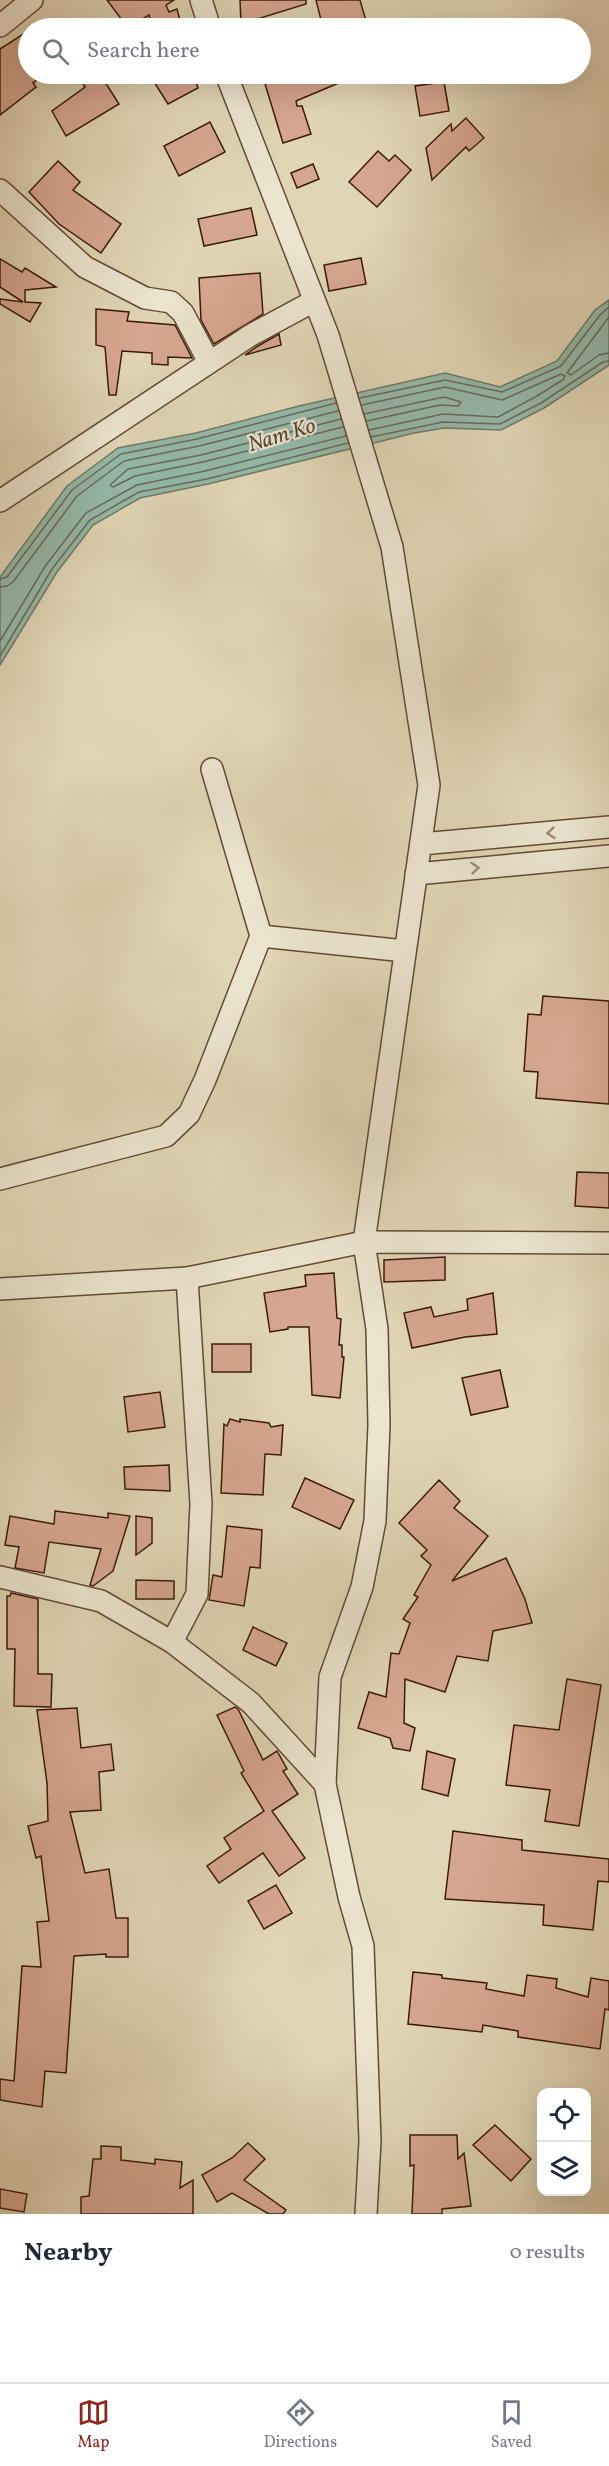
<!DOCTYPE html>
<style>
:root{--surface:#fff;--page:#f6f6f7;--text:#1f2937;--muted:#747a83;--line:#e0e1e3;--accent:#8f2418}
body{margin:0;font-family:Vollkorn,serif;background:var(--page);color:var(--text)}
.controls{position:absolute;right:18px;bottom:18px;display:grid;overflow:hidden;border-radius:12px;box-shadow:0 6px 24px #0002}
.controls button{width:54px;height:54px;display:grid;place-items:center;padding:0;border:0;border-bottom:2px solid var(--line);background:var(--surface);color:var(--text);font:30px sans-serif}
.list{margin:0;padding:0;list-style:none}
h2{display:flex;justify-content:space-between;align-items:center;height:78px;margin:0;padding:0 24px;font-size:26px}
h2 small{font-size:20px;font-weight:400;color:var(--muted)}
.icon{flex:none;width:33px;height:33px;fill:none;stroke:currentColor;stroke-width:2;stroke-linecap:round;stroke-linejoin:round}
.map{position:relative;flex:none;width:609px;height:2214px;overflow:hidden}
.search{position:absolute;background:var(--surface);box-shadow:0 6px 24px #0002;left:18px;right:18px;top:18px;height:66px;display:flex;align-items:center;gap:15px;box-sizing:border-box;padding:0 21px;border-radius:33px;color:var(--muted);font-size:22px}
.sheet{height:168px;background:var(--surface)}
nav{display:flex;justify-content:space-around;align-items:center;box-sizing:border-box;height:84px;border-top:2px solid var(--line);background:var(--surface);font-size:16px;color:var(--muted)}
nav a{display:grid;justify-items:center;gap:3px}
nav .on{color:var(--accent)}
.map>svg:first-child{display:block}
</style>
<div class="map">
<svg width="609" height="2214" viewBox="0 0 609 2214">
<rect width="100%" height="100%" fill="#e0d5b5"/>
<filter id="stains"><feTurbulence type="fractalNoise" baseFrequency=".00333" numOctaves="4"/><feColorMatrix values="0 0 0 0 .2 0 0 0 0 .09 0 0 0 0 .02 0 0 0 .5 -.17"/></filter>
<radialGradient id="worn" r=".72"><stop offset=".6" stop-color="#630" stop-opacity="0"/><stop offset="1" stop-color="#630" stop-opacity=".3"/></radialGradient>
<path fill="#94b9a9" stroke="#707a69" stroke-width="1.5" d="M609,300V365L544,408L501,430L444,428L414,433L208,484L140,498L93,525L57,572L0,665V577L67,486L118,448L196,433L299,406L445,373L500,387L557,361L595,310Z"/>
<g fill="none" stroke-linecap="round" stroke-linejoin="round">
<g stroke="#686a5a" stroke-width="1.5">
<path d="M609,317L567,373L571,375L599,355L609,353"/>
<path d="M360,398L445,380L502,392L561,366L600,315L609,307"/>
<path d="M362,405L445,387L502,400L561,374L565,376L564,379L537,396L498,417L443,414L369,430"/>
<path d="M364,414L444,397L461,402L458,406L440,405L367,421"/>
<path d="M341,419L201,455L128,469L110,485L113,487L135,476L203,462L343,427"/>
<path d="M371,437L443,422L500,424L541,403L603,362L609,361"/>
<path d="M0,579L7,577L72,490L121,454L197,439L336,403"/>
<path d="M0,587L7,586L13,582L77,496L124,461L199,446L338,411"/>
<path d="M0,641L46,565L86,513L137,485L205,471L346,436"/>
<path d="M0,656L52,569L90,520L139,492L207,479L348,443"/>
</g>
</g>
<g fill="#d7a690" stroke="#3b1b0a" stroke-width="1.5">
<path d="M107,0H174L166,5L169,12L177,9L182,28H131L150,20L149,15L128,28Z"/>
<path d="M240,0H306V4L241,24Z"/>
<path d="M316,0H360L368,28H323Z"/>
<path d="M28,31V74H45L33,83L36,87L0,115V49Z"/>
<path d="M77,74H100L119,104L66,136L52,111L85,87Z"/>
<path d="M149,74H193L198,88L168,104Z"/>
<path d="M262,74H360L296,101L297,106H302L311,134L283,143Z"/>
<path d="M444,82L449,111L420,116L415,86Z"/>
<path d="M466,118L484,138L469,151L466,147L432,180L426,148L451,124L452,131Z"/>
<path d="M210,122L225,152L179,176L164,146Z"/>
<path d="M378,151L389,161L395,155L411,170L377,207L349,182Z"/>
<path d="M58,161L80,182L73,190L121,224L101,253L59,224L29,192Z"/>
<path d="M313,164L319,179L297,188L291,173Z"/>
<path d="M251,208L257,235L204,246L198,219Z"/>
<path d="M361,258L366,284L329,291L324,265Z"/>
<path d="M0,259L22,272L25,268L56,287L25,290V302L41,303L30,322L0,304V299L23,302L0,287Z"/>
<path d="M260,273L263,314L214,344L201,320L199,278Z"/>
<path d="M96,309L129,312L127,321L175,325L192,358L168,357V365L152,364V353L122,351L116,395H109L105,347L96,345Z"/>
<path d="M279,334L281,345L245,355L258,346Z"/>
<path d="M543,996L609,1001V1104L536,1098L538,1072L524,1071L528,1014L541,1015Z"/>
<path d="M577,1172L609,1173V1208L575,1206Z"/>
<path d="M445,1257V1280L384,1282V1260Z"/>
<path d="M334,1273L337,1318L341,1319L339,1345H342V1357H344L340,1398L312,1395L309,1327H288V1329L270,1332L264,1293L306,1286L305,1275Z"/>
<path d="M493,1293L497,1334L465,1337L412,1348L404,1313L431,1307L434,1317L468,1310L467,1299Z"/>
<rect x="212" y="1344" width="39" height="28"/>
<path d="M500,1370L508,1407L471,1415L462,1378Z"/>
<path d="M160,1392L165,1427L128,1432L124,1397Z"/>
<path d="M230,1419L240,1422V1419L269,1423L271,1427L283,1425L281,1455L265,1454L263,1495L221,1493L224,1424L227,1426Z"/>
<path d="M169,1465L170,1491L125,1489L124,1467Z"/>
<path d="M305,1478L354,1500L340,1529L292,1507Z"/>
<path d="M439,1480L460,1501L454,1508L488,1536L452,1581L506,1558L525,1599L532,1623L493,1631L488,1661L457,1656L445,1692L405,1679L404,1723L415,1728L410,1751L393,1748L390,1738L358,1728L369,1692L386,1697L391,1653L399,1654L410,1623L403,1619L418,1597L414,1595L431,1565L421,1556L427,1550L399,1523Z"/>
<path d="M55,1511L108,1518V1513L130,1516L113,1571L93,1586L90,1585L101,1549L49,1542L44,1573L15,1568L19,1547L5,1545L10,1516L54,1524Z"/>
<path d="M136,1516L152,1518V1543L136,1555Z"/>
<path d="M227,1526L262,1530L260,1568L250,1567L244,1606L209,1600L213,1575L222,1577Z"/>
<path d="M136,1580L174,1581V1599H136Z"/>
<path d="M11,1593L38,1599V1674H52L51,1707L14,1706L15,1649H7V1596H10Z"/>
<path d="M253,1627L287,1643L276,1666L243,1650Z"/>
<path d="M567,1679L601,1685L579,1826L545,1821L550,1790L506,1785L514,1725L559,1730Z"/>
<path d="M235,1707L238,1709L263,1760L277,1751L287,1769L283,1771L298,1794L272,1811L305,1858L279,1876L263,1853L219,1883L207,1866L231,1849L224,1838L264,1811L241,1773L244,1771L217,1715Z"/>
<path d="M77,1708L81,1748L111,1744L114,1770L99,1772L101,1810L70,1812L85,1873L109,1869L116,1918H128V1957H106V1954L74,1956L66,2073L45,2071L42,2107L0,2100V2079L14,2081L22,1966L41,1967L37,1922L49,1921L41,1856L36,1858L28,1826L48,1821L47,1783L37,1710Z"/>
<path d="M427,1751L455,1759L448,1796L422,1789Z"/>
<path d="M453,1831L522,1840V1850L609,1859V1882L598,1881L593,1930L543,1925L544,1905L445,1899Z"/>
<path d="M276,1885L292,1913L264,1929L248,1901Z"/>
<path d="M413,1972L442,1975V1978L487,1983L486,1989L524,1996L527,1975L557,1979L556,1988L588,1997L591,1978L609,1981V2010L605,2009L600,2049L518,2037V2031L483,2025L482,2032L408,2024Z"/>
<path d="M495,2125L531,2159L511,2181L473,2145Z"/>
<path d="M410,2135H457L458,2159L464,2153L471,2206L442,2209V2214H412L414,2165L410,2166Z"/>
<path d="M248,2143L265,2159L244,2180L286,2210L283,2214H269L232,2193L217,2202L202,2175L232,2158Z"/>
<path d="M101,2146L121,2147V2160L155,2164V2159L182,2162L180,2188L193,2180V2214H81V2197L89,2196L93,2159H101Z"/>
<path d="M0,2189L27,2194L24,2212L0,2208Z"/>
</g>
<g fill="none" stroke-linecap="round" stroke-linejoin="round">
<g stroke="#644a35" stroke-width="24">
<g id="minor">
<path d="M201,0L210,28"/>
<path d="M0,26L32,0"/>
<path d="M0,190L85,267L145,298L171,302L183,313L209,362"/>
<path d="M0,501L251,335L314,301"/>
<path d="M421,844L609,827"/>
<path d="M416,874L609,856"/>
<path d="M261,936L405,951"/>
<path d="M0,1179L166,1136L189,1114L205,1080L261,936L212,769"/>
<path d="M0,1289L187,1278L364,1242L429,785L392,547L328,335L226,74"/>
<path d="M0,1577L101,1601L172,1642L251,1703L325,1784"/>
<path d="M172,1642L197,1594L201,1504L187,1278"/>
<path d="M366,2214L370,2141L363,1946L349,1897L325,1784L330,1677L362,1587L375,1521L379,1425L377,1329L364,1242L609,1243"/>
</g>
</g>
<use href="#minor" stroke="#ebe4cf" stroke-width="21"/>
</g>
<defs><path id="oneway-chevron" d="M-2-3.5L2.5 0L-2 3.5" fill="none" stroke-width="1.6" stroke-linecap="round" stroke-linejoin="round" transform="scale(1.5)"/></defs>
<g stroke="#9c8a76">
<use href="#oneway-chevron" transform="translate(551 833) rotate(175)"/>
<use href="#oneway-chevron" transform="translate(475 868) rotate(-5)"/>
</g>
<g text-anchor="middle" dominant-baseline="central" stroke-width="4.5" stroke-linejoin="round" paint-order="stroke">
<g font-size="22" font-style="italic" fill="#564a3a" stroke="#ebe4cf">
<text transform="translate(282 436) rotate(-17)">Nam Ko</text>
</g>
</g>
<rect width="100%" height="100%" filter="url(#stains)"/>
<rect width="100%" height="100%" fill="url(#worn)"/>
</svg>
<div class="controls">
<button><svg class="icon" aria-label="locate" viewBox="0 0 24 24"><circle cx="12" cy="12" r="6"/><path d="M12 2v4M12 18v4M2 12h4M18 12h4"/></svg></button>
<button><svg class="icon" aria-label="layers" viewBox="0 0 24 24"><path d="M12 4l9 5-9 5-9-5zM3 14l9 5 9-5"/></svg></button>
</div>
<div class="search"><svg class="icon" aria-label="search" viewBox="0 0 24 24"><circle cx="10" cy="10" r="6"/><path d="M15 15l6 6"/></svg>Search here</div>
</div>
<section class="sheet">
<h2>Nearby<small>0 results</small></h2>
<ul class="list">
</ul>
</section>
<nav>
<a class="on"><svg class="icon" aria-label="map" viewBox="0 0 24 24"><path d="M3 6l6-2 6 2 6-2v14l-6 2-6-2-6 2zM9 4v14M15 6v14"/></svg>Map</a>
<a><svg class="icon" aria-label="directions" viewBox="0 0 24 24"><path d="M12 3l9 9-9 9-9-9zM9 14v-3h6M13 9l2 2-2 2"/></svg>Directions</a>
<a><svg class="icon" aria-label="saved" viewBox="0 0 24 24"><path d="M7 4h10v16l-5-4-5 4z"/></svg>Saved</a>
</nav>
